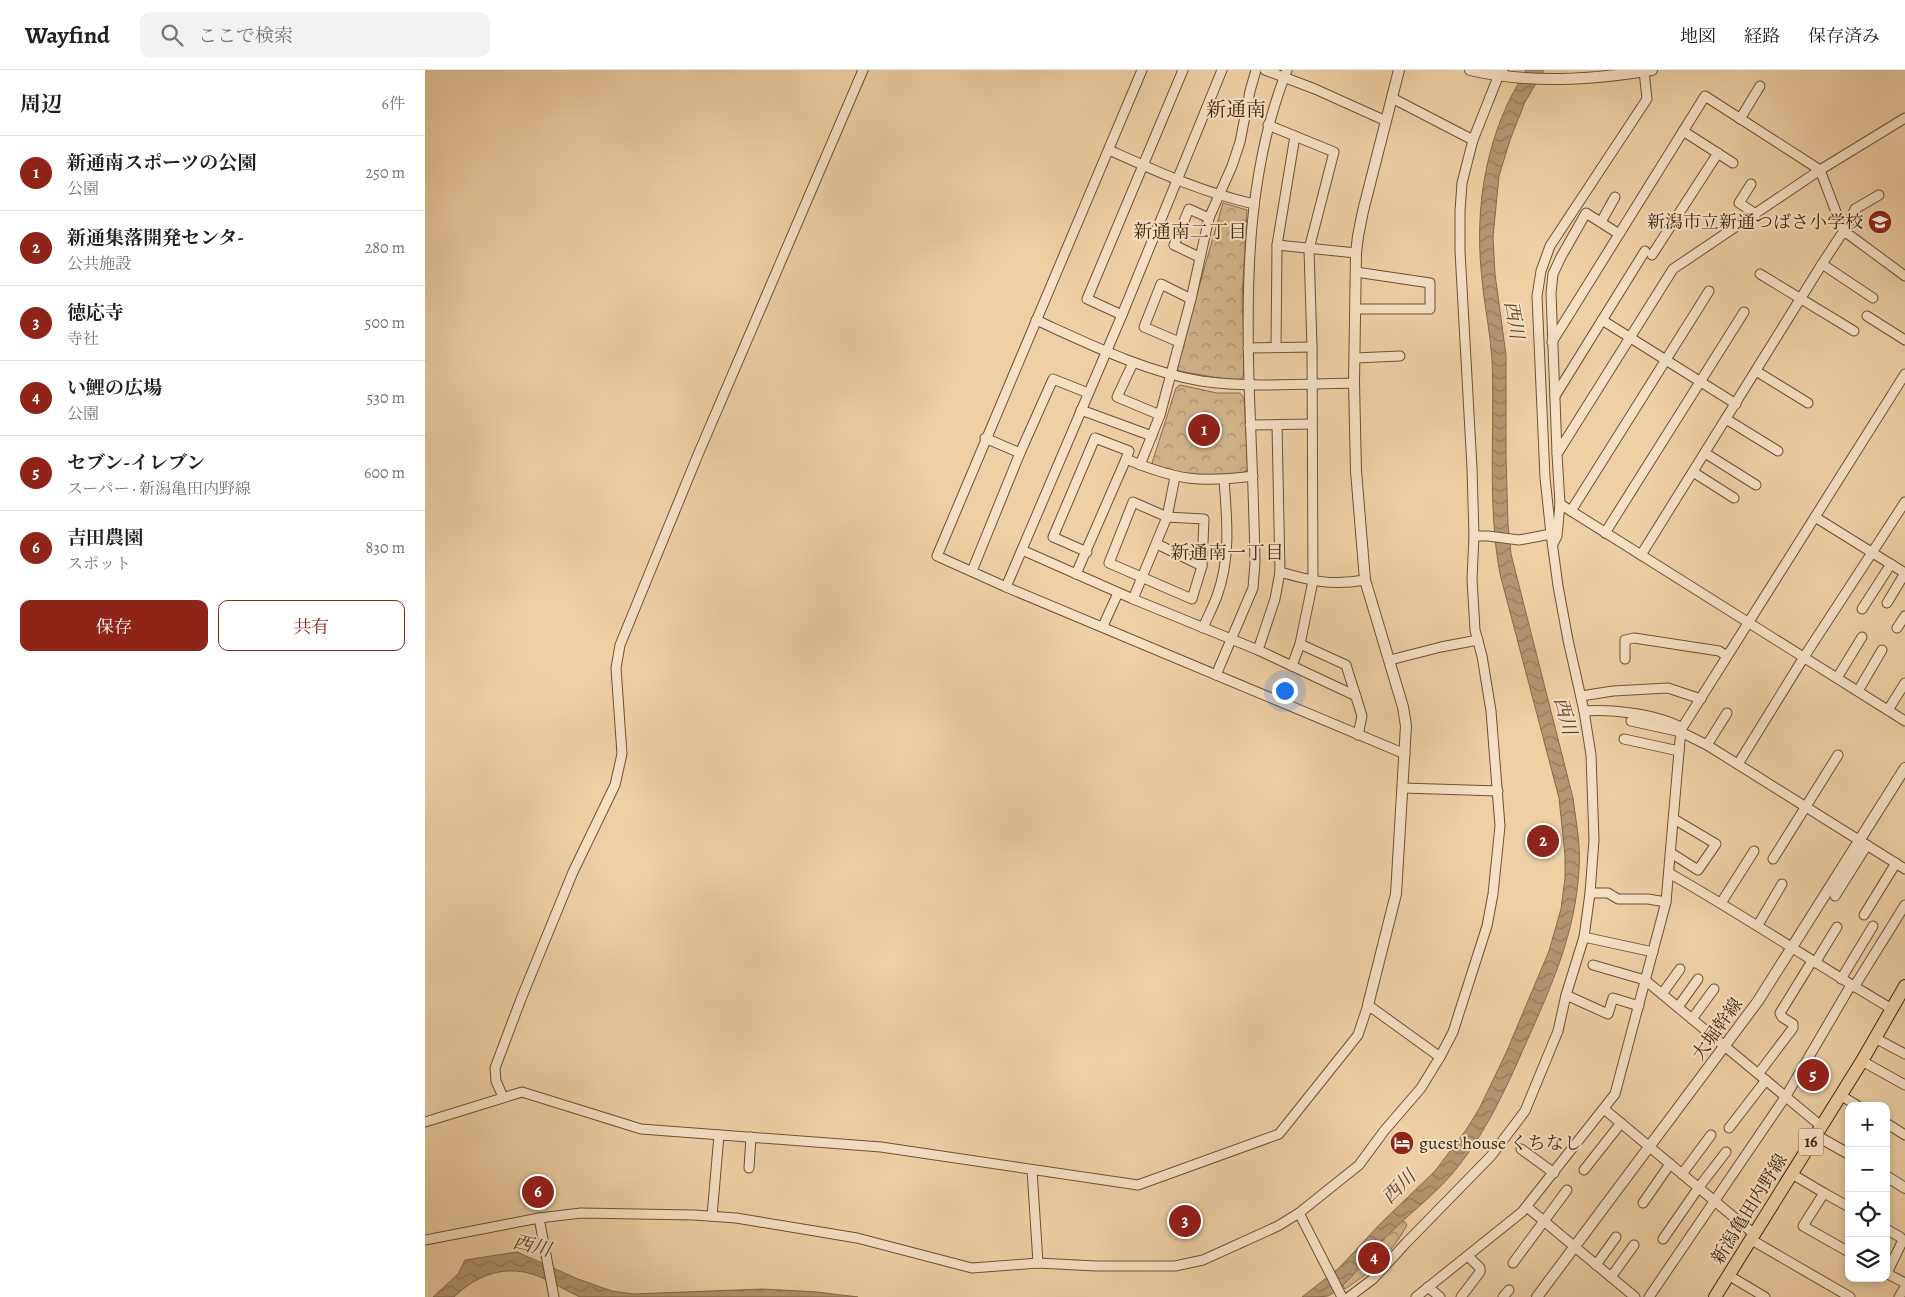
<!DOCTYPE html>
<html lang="ja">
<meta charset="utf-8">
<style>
:root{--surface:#fff;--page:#f2f2f2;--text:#202124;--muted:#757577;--line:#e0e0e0;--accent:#8f2418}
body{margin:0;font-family:Alegreya,"Noto Serif JP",serif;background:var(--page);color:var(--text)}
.controls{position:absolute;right:15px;bottom:15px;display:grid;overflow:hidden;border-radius:10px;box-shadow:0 2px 8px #0003}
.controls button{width:45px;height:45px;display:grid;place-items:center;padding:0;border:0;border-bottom:1px solid var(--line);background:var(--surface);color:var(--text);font:25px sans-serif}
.you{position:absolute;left:859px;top:620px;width:18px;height:18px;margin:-12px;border:4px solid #fff;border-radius:50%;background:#1a73e8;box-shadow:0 0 0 8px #1a73e833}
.badge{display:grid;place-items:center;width:32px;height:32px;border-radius:50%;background:var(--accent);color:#fff;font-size:16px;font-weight:700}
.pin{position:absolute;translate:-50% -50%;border:2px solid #fff;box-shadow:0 1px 5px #0006}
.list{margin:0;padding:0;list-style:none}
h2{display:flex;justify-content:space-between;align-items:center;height:65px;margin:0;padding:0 20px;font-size:21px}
h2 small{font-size:16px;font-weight:400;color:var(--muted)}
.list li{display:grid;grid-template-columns:32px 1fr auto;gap:15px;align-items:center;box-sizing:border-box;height:75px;padding:0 20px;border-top:1px solid var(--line)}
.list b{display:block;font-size:19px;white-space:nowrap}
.list p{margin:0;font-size:16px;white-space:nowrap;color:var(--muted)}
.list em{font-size:16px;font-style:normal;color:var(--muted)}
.actions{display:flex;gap:10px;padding:15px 20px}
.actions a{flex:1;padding:11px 0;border:1px solid var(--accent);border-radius:10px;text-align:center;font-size:18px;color:var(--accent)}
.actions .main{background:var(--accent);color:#fff}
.icon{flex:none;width:28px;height:28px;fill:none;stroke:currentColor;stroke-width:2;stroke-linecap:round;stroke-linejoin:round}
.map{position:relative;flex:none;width:1480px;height:1227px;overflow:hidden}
header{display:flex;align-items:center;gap:30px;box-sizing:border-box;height:70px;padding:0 25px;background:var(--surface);border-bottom:1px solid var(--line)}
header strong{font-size:24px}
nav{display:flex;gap:28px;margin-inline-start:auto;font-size:18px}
.search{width:350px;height:45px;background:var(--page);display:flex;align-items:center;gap:12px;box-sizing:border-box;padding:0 18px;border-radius:10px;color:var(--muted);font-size:19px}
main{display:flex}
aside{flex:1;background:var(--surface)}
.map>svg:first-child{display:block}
</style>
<header>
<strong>Wayfind</strong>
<div class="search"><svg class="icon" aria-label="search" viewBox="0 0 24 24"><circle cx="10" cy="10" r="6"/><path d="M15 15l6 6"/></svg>ここで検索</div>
<nav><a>地図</a><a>経路</a><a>保存済み</a></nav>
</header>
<main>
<aside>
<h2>周辺<small>6件</small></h2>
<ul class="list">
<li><span class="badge">1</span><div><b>新通南スポーツの公園</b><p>公園</p></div><em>250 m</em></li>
<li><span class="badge">2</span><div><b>新通集落開発センタ-</b><p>公共施設</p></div><em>280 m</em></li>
<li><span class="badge">3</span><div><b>徳応寺</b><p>寺社</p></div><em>500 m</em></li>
<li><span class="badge">4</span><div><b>い鯉の広場</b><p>公園</p></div><em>530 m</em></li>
<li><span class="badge">5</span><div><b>セブン-イレブン</b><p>スーパー · 新潟亀田内野線</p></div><em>600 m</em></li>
<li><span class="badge">6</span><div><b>吉田農園</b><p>スポット</p></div><em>830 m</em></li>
</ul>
<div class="actions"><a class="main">保存</a><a>共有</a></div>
</aside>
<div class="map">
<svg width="1480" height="1227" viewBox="0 0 1480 1227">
<defs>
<pattern id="forest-crowns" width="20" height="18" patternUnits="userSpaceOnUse" patternTransform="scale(1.25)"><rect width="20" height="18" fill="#d1b48c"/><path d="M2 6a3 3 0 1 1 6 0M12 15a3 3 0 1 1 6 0" fill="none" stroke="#ab9271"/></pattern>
<pattern id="water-waves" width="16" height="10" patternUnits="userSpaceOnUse" patternTransform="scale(1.25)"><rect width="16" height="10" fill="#b39772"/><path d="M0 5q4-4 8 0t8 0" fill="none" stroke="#937b5c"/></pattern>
</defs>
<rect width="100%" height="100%" fill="#efd0a5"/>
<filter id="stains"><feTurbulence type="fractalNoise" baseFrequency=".004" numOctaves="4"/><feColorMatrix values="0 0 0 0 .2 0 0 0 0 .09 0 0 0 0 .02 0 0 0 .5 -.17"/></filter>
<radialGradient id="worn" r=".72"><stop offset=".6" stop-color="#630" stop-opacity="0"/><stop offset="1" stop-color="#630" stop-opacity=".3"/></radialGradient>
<g fill="url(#forest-crowns)" stroke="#886e4e">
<path d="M798,133L822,140L817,230L820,291L818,307L811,311L754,301L751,297Z"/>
<path d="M755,315L792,323H815L819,328L823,399L816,404C795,404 741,409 727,393L751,318Z"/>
<path d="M977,1149L982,1155C966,1184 947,1201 920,1219L916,1212Z"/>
</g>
<g fill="url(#water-waves)" stroke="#856b4a">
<path d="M1101,0H1119L1100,32L1085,70L1074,106L1068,167L1070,204L1081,285V386L1083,454L1086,484L1148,728C1151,752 1156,776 1154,800C1150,864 1127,915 1101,973C1081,1019 1060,1065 1027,1104C1008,1126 984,1144 964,1164C947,1181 923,1216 903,1226C896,1227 884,1227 877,1227L914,1198L955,1154L1010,1101L1041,1060L1054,1039L1081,983L1124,881L1136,839L1140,808V785L1134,728L1075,504C1062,434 1070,361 1067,289C1065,259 1058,229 1056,199C1051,143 1059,84 1083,33C1088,22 1095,11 1101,0Z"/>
<path d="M92,1182L153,1209L187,1221L208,1224L337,1219L392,1222L433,1227H155C141,1221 128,1212 113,1206C81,1194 53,1204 29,1227H8L33,1204L40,1190Z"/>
</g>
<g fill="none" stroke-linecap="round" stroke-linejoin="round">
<g stroke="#6b5334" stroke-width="11">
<g id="minor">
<path d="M717,0L512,486L581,517L980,684"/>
<path d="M840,0L890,19L961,51"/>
<path d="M967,28L1048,70"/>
<path d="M1315,49L1335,16"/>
<path d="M843,55L909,82L884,179L887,277L888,511L875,574L867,596"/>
<path d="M1258,61L1308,93"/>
<path d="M684,80C733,102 776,122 829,134"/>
<path d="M1326,114L1314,133L1331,144"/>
<path d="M1176,152L1190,127"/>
<path d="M1419,163L1430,139L1454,125"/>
<path d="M852,175L931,183"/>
<path d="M1227,185L1293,83"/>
<path d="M774,187L749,175L764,139L784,148"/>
<path d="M1397,194L1448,228"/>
<path d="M1335,204L1429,261"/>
<path d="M930,239H1005V213L931,202"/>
<path d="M697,245L662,229L758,0"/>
<path d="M1442,246L1480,270"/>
<path d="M611,250C664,274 718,301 776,311C823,318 881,314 929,313"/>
<path d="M1177,250L1311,334"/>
<path d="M754,272L719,257L736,214L766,229"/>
<path d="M1127,272L1280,26L1395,100L1419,163"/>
<path d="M851,277L852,175L870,66"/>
<path d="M823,278L887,277"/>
<path d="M930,288L975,286"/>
<path d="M708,293L692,327L735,345"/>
<path d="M1331,301L1383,333"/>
<path d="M1130,326L1220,181"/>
<path d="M656,340L727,366"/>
<path d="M1301,349L1353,381"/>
<path d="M825,355L886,354"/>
<path d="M560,368L595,383"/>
<path d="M1132,383L1126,223L1128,204L1136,187L1161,143L1194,164"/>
<path d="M1280,383L1331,415"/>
<path d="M715,395L735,345L766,229L784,148L807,96L815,72L825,21L831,0"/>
<path d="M1268,402L1309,428"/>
<path d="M708,432L742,447L779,449L777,496L767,529L684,493Z"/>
<path d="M1135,434L1480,651"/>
<path d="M1146,441L1284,221"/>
<path d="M1390,447L1480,503"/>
<path d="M1180,463L1319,242"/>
<path d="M1049,466H1063L1094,470L1126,464"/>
<path d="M732,474L777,496"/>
<path d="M1128,474L1132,466L1135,434L1132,384L1248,199L1395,100L1480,48"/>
<path d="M597,480L708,529L833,580L931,626"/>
<path d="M662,482L628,467L670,368L704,381L701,389"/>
<path d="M1216,485L1397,194L1416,165L1419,163L1423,164L1480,206"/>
<path d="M547,501L595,383L628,309L663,323"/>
<path d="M855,502C887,511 906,516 940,510"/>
<path d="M651,504L701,389C751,410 774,413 828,406"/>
<path d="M581,517L697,245L797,0"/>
<path d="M708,529L742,447L750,407"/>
<path d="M1462,533L1480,503"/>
<path d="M1437,539L1466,494"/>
<path d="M678,556L693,523"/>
<path d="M778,558C782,548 788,537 792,526C806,488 802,449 799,410"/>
<path d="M1472,558L1480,546"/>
<path d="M875,574L921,595L937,646L933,665"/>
<path d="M833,580L850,529L855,502L852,355"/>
<path d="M1200,589V570L1209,568L1294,581L1302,586"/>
<path d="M965,590L1016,577L1053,570"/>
<path d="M791,605L828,518L830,493C829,432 826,372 824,311C821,207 823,98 862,0"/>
<path d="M1412,608L1437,567"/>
<path d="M1433,621L1457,580"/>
<path d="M1156,626L1188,621L1243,618L1276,629"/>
<path d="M1463,640L1480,613"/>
<path d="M1159,641C1187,639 1233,644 1257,658"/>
<path d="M1206,651L1256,662L1282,675L1480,799"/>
<path d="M1199,669L1254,681"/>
<path d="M1282,675L1302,643"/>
<path d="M1313,694L1379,587L1480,432"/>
<path d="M978,718L1073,721"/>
<path d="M1246,783L1273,800L1291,774L1249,749"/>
<path d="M1348,789L1413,685"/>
<path d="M1244,803C1320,846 1392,895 1467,939"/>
<path d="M1165,823H1183L1193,829H1223L1241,832"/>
<path d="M1410,826L1442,775"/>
<path d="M1296,833L1329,781"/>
<path d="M1439,845L1471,793"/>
<path d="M1333,855L1357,814"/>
<path d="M1159,867L1228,882"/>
<path d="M1390,893L1412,857"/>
<path d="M1168,895L1220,910L1396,1056"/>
<path d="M1416,909L1448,856"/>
<path d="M1429,917L1480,835"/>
<path d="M1237,924L1255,899"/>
<path d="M1141,925L1183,944L1188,928L1214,936"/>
<path d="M1253,937L1273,909"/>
<path d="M1267,949L1289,919"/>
<path d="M1450,968L1480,984"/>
<path d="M1437,991L1480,1015"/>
<path d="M1334,1003L1368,958V954L1357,947L1355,943L1387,891"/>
<path d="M1415,1025L1433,1036"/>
<path d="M78,1027L71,1011L70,998L96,929L148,802L190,715L197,684L191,598L195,575L272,387L438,0"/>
<path d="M1179,1039L1328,1163"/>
<path d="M0,1052L97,1022L216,1059L456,1077L713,1115L854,1064L933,965L943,935L1015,987"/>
<path d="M1461,1053L1480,1065"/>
<path d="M1304,1058L1341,1010"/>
<path d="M1096,1079L1129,1103"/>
<path d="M324,1098L326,1067"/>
<path d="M607,1100L613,1193"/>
<path d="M1159,1100L1196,1053"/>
<path d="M1257,1104L1286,1065"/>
<path d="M1367,1104L1399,1123L1378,1156L1424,1182"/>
<path d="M1399,1123L1424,1137"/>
<path d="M1218,1133L1245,1094"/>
<path d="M1102,1137L1210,1227"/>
<path d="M874,1143L917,1227"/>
<path d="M287,1146L294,1065"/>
<path d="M114,1148L129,1227"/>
<path d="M1461,1159L1475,1167L1478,1170L1462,1203"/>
<path d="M1238,1169L1274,1117L1301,1082"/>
<path d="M1325,1169L1425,1227"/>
<path d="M0,1170L114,1148L156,1143L269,1145L311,1148L432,1168L547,1198L613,1193L671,1196H750L778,1190L853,1156L874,1143L934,1095L959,1061L996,1018L1015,987L1028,962L1062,856L1068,824L1075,756L1066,641L1057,586L1050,560L1047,509L1049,466L1047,398L1035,181V141L1037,113L1048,70L1073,7L1078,0"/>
<path d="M1088,1193L1142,1120"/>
<path d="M1171,1195L1191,1167"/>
<path d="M1461,1203L1480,1213"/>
<path d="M1303,1205L1340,1227"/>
<path d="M1186,1207L1209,1175"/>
<path d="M1003,1217L1015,1227"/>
<path d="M924,1227L948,1209L981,1173L1066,1086L1100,1041L1133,961L1141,925L1159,867L1165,823L1169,770L1166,685L1159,641L1143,570L1133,516L1126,464L1120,408L1112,226L1116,201L1125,176L1222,29L1219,1"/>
<path d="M991,1227L1097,1142L1190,1024L1241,832L1255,670L1257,658L1480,304"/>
<path d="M1036,1227L1055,1202V1198L1043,1186"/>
<path d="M1078,1227L1084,1220"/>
<path d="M1224,1227L1361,1026L1426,915"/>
<path d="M1474,1227L1480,1217"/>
</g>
</g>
<g stroke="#6b5334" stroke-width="12">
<g id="tertiary">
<path d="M1045,0C1107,14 1165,10 1227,0"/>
<path d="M943,935L971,824L981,656L978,637L940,510L931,401L929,313L931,183L933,166L938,141L974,0"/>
<path d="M1390,1065L1424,1084"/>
<path d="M1461,1106L1480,1118"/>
<path d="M1112,1227L1333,931L1480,698"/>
</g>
</g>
<g stroke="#3f290f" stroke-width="14">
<path id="primary" d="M1290,1227L1437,991L1480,916"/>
</g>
<use href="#minor" stroke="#f5e0c4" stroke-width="9"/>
<use href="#tertiary" stroke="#f5e0c4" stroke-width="10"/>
<use href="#primary" stroke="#efd0a5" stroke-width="12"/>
</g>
<defs>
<g id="school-disc" transform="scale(1.25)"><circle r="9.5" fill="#8f2418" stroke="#f5e0c4"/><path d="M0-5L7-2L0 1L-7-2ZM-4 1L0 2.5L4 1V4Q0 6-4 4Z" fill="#fff"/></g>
<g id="hotel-disc" transform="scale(1.25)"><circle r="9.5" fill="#8f2418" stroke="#f5e0c4"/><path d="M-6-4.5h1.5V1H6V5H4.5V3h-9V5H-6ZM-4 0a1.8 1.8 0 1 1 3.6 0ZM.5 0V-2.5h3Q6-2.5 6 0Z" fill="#fff"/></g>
</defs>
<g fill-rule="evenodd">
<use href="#school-disc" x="1455" y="152"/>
<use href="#hotel-disc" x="977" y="1073"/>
</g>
<g text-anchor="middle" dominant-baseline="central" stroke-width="4" stroke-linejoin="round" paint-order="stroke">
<rect fill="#f5e0c4" stroke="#766045" stroke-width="1" x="1373.5" y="1058.5" width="25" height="27" rx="4"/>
<g font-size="16" font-weight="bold" fill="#3f290f">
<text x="1386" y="1072">16</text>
</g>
<g font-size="18" fill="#3f290f" stroke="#f5e0c4" text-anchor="end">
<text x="1438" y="152">新潟市立新通つばさ小学校</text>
<text x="994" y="1073" text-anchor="start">guest house くちなし</text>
</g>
<g font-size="18" fill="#3f290f" stroke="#f5e0c4">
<text transform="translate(1292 959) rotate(-54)">大堀幹線</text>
<text transform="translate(1324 1139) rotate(-58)">新潟亀田内野線</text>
</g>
<g font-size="19" fill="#3f290f" stroke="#f5e0c4">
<text x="765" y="162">新通南二丁目</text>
<text x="802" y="483">新通南一丁目</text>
</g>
<g font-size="19" font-style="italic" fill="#5c4428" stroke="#f5e0c4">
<text transform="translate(1089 250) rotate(80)">西川</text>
<text transform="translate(1140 646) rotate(75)">西川</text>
<text transform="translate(974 1117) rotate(-45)">西川</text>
<text transform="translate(107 1176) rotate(14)">西川</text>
</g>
<g font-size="20" fill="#3f290f" stroke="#f5e0c4">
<text x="811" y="39">新通南</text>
</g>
</g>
<rect width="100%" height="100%" filter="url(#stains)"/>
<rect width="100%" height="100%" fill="url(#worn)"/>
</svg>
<div class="controls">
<button>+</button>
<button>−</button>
<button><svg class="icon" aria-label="locate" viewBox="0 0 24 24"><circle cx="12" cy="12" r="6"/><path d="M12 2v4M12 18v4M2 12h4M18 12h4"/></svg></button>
<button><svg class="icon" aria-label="layers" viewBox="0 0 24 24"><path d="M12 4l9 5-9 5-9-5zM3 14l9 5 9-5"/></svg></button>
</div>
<div class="you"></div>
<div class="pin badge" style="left:779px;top:360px">1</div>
<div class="pin badge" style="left:1118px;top:771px">2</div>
<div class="pin badge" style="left:760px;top:1151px">3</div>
<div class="pin badge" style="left:949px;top:1188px">4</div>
<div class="pin badge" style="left:1388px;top:1005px">5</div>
<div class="pin badge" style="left:113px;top:1122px">6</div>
</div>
</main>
